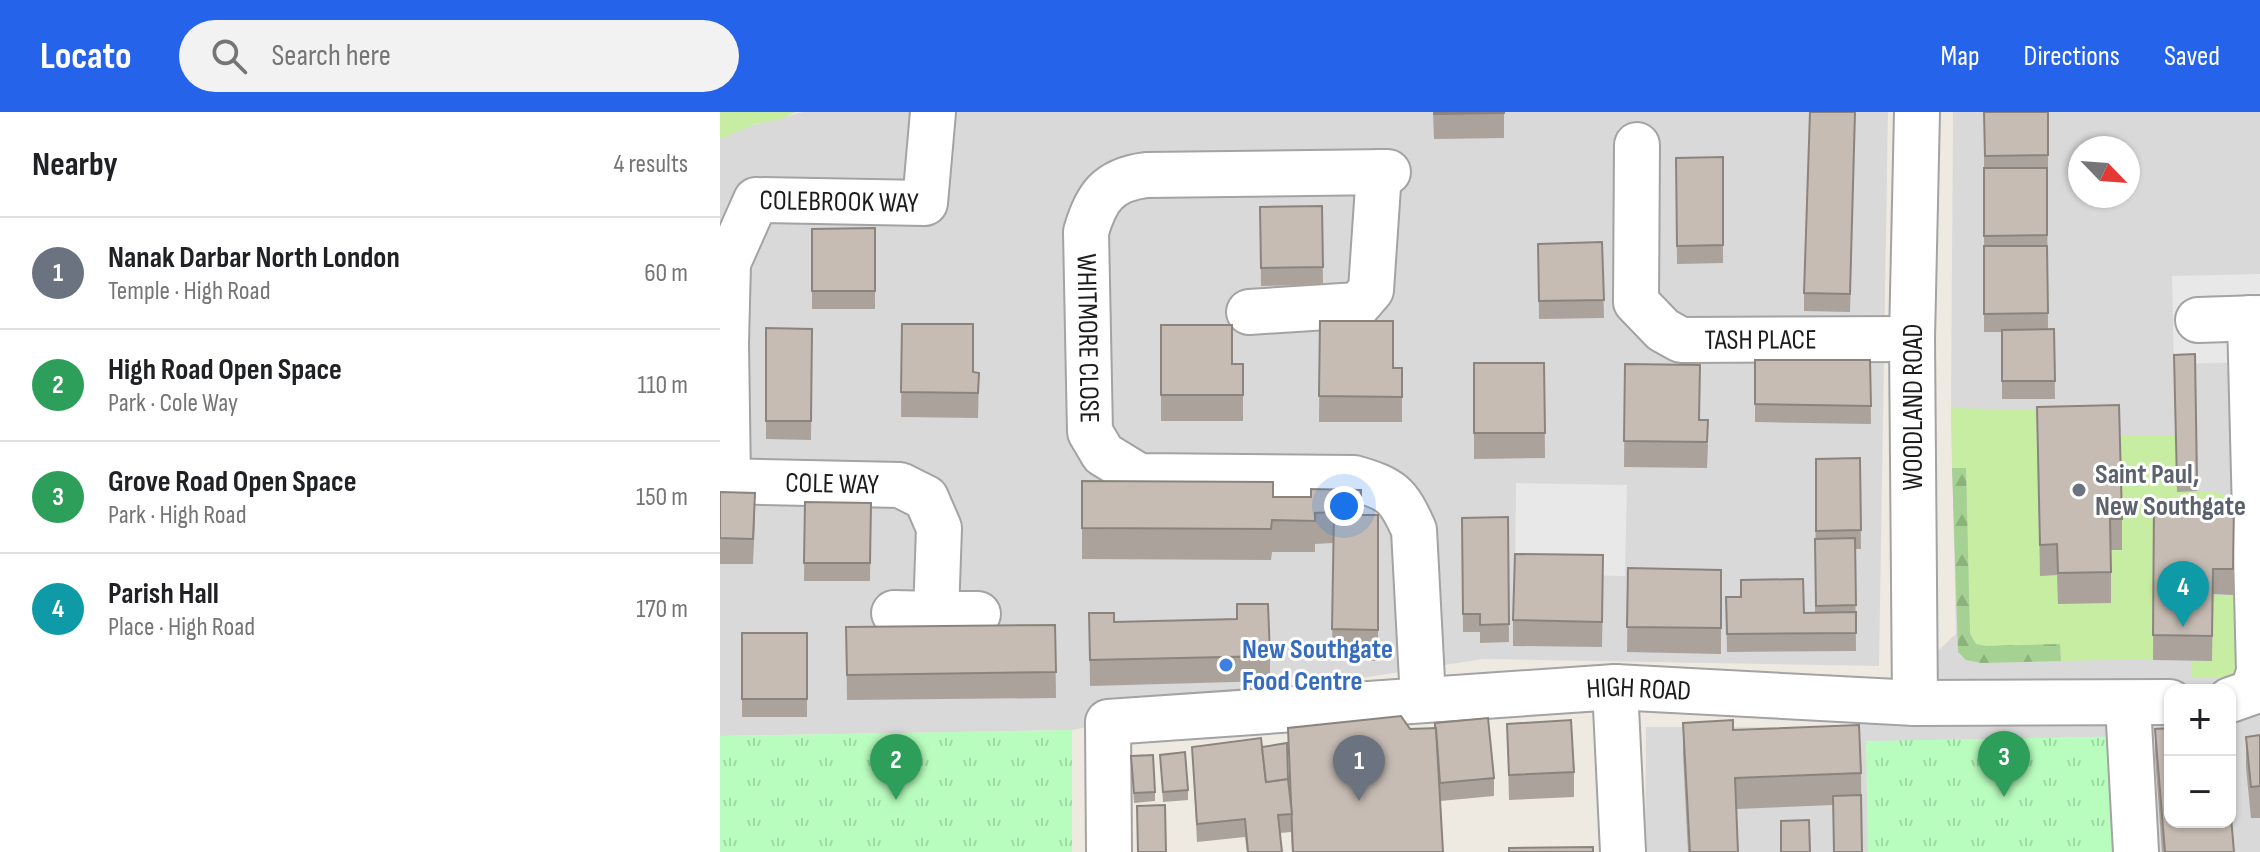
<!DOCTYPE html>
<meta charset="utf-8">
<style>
:root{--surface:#fff;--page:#f2f2f2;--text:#202124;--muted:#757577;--line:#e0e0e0;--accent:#2563eb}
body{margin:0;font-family:"Sofia Sans Condensed",sans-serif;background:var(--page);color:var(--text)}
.controls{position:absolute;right:24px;bottom:24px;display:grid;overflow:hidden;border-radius:16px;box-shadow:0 2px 6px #0004}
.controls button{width:72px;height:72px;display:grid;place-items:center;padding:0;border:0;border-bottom:2px solid var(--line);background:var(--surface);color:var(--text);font:40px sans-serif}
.compass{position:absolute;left:1348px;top:24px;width:72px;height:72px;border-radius:50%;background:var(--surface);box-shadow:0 2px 6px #0004;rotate:115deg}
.you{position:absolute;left:624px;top:394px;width:28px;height:28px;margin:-20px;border:6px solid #fff;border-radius:50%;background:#1a73e8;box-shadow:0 0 0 12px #1a73e833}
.badge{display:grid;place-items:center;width:52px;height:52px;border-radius:50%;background:var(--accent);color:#fff;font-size:26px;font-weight:700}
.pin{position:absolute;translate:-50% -66px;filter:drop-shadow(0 2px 4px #0008)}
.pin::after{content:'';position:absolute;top:42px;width:28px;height:24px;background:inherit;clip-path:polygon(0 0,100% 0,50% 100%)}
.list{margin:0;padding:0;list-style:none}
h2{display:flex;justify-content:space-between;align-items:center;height:104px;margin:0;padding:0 32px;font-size:34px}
h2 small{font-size:26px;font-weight:400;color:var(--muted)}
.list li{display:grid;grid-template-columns:52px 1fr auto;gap:24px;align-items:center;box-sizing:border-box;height:112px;padding:0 32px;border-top:2px solid var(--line)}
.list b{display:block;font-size:30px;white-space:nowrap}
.list p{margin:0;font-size:26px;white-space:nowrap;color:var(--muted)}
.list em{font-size:26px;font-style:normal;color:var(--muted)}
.icon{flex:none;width:44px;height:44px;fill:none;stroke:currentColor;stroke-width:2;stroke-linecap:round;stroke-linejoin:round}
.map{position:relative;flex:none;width:1540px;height:740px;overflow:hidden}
header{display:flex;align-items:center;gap:48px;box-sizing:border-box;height:112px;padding:0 40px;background:var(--accent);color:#fff}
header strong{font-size:38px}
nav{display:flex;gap:44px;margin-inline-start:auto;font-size:28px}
.search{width:560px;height:72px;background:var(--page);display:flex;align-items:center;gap:20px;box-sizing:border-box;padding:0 28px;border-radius:44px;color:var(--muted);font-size:30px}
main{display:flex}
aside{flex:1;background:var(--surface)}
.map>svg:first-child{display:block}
</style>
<header>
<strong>Locato</strong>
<div class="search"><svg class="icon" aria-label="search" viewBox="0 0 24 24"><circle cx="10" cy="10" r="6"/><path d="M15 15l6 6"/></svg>Search here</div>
<nav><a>Map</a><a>Directions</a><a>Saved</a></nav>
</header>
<main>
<aside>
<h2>Nearby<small>4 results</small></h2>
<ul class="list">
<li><span class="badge" style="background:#6b7280">1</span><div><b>Nanak Darbar North London</b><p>Temple · High Road</p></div><em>60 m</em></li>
<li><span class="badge" style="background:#2e9e5b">2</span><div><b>High Road Open Space</b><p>Park · Cole Way</p></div><em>110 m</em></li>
<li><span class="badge" style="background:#2e9e5b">3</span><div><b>Grove Road Open Space</b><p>Park · High Road</p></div><em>150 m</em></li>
<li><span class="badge" style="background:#0f9aa8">4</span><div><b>Parish Hall</b><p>Place · High Road</p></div><em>170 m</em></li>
</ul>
</aside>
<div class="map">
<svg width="1540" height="740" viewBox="0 0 1540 740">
<defs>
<pattern id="forest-firs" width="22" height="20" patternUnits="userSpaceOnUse" patternTransform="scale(2)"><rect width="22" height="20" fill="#a5d192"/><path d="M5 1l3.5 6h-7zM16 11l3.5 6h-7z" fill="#8db37d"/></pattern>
<pattern id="park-tufts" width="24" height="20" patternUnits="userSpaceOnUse" patternTransform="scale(2)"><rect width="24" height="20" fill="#b9fdbe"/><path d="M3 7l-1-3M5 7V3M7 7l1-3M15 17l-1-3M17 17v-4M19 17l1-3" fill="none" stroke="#9ed8a3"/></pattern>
</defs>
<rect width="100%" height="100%" fill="#efeae1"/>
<g fill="#dad9d9" fill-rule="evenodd">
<path d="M83,0H1168L1159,554L763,547L546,581L352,618L0,624V22Z"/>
<path d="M1233,0H1540V740H925L926,615H1135L1236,522L1231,296ZM1360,36H1408V84H1360ZM1450,578H1510V710H1450Z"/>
</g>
<g fill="#c7eda2">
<path d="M0,0H75L62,7L36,12L0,27Z"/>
<path d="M1231,296L1316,298L1320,463L1390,438L1402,437L1399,324L1456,323L1457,380C1482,379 1502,375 1521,394L1528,565H1472V549L1492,548L1493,483H1513L1514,417L1433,547L1341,549L1340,533L1266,534L1256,532L1250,522L1246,356H1232Z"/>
</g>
<path fill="url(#forest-firs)" d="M1232,356H1246L1250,522L1256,532L1266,534L1340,532L1341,549L1261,551L1246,548L1238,540Z"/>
<g fill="url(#park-tufts)">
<path d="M352,618V740H0V624Z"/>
<path d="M1419,624L1421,740H1148L1146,629Z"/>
</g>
<g fill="#e8e8e8">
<path d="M1540,162V250L1454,252L1452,164Z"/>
<path d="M796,371L907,373L905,464L795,462Z"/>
</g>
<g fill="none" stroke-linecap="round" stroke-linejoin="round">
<g stroke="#a3a3a3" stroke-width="48">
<g id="minor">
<path id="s1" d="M917,33L916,190L943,218L961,228L1192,227"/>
<path id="s2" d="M668,60L426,63C388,68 376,85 366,120L370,320L383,342L419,364L634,366C672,377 678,382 694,418L703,587"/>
<path d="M529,200L638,193L651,178L659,60"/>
<path d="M1478,208L1540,206"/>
<path id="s3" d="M0,369L180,373L206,386L219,416L216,502L174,501"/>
<path id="s4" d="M8,369L6,231L8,151L36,88L205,91L213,0"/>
<path d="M216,502H258"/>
<path d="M895,575L903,740"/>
<path d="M1510,588L1533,580L1539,559L1530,206"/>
<path d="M1195,591L1192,227L1197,0"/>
<path d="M1408,592L1416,740"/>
<path id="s5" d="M389,740L388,610L895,575L1195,591L1450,590"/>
</g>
</g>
<use href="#minor" stroke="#fff" stroke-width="44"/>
</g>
<g fill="#aaa29b">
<path d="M713,0H784V26L714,27Z"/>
<path d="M1135,0L1130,200L1084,199V181Z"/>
<path d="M1264,0H1328V61H1327L1328,217H1334L1335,287H1282V220H1264Z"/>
<path d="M1003,45V151L957,152L956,46Z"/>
<path d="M602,94L603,173L541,174L540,95Z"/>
<path d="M155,116V197H92V117Z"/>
<path d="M882,130L884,206L819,207L818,132Z"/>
<path d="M600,209L673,256H682V310H599Z"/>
<path d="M182,212L253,260L259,261L258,306L181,305Z"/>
<path d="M441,213L512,252H523V309H441Z"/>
<path d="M46,216L92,217L91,328L46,327Z"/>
<path d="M1475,242L1477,379L1457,380L1454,243Z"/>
<path d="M1035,248H1150L1151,312L1035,310Z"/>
<path d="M754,251H824L825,346L754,347Z"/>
<path d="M905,252L979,308L988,333L987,356L904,355Z"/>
<path d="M1317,295L1402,407V438H1391V491L1338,492L1337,463L1320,464Z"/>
<path d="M1140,346L1141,437H1135L1136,539L1007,540L1006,485L1084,501H1095L1096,347Z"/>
<path d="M362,369L553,385L641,403H658V549L612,548L613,431L595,432V440H552L551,448L362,447Z"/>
<path d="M0,380L35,407L33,452H0Z"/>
<path d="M85,390L151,391L150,469H84Z"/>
<path d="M1434,391L1514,392L1513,483L1493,482L1492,549L1433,548Z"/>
<path d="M788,405L789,530L760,531V520H743L742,406Z"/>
<path d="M908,456L1001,458V542L907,540Z"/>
<path d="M883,468L882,535L793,534V508Z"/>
<path d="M369,501L394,510L550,544V569L370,574Z"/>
<path d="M335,513L336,586L127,588L126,515Z"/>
<rect x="22" y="521" width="65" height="84"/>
<path d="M963,611L1013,618L1141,661L1142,740L1113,693L1016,697L1018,740H968L963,642Z"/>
<path d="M787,612L854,660V685L789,688Z"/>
<path d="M568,616L690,617L774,666V684L720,689L723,740H572L571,720L560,721L562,740H527L525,725L477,730L472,635H542L568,667L570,683Z"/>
<path d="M1435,617L1514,740H1442L1435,643Z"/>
<path d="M1540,623V706H1531L1526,656V625Z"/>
<path d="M440,643L468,678V688L443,690Z"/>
<path d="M411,644L435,680V689L414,691Z"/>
</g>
<g fill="#c6bcb4" stroke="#8b847e" stroke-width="2">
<path d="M714,0H784V1L714,2Z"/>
<path d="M1090,0H1135L1130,182L1084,181Z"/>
<path d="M1264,0H1328V43L1265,44Z"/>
<path d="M1003,45V133L957,134L956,46Z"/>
<path d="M1264,56H1327V123L1264,124Z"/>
<path d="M602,94L603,155L541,156L540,95Z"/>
<path d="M155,116V179H92V117Z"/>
<path d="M882,130L884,188L819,189L818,132Z"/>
<path d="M1264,134H1327L1328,201L1264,202Z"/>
<path d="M600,209H673V256H682V285L599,284Z"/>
<path d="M182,212H253V260L259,261L258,281L181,280Z"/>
<path d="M441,213H512V252H523V283H441Z"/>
<path d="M46,216L92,217L91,309H46Z"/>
<path d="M1334,217L1335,269H1282V218Z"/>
<path d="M1475,242L1477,370H1457L1454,243Z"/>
<path d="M1035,248H1150L1151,294L1035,292Z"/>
<path d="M754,251H824L825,321H754Z"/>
<path d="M905,252L980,253L979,308H988L987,330L904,329Z"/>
<path d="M1399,293L1402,407H1390L1391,460L1338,461L1337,432L1320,433L1317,295Z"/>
<path d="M1140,346L1141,418L1096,419V347Z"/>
<path d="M362,369L553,370V385H591V377L641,378V403H658V518L612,517L614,400L595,401V409L552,408L551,417L362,416Z"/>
<path d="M0,380L35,381L33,427L0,426Z"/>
<path d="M85,390L151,391L150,451H84Z"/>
<path d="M1434,391L1514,392L1513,457H1493L1492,524L1433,523Z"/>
<path d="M788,405L789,512L760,513V502H743L742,406Z"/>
<path d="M1135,426L1136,493L1096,494L1095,427Z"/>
<path d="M795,442L883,443L882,510L793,508Z"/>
<path d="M908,456L1001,458V516L907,515Z"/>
<path d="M1083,467L1084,501L1136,500V521L1007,522L1006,485H1021V468Z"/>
<path d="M517,492H548L550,544L370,548L369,501H394V510L517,507Z"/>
<path d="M335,513L336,560L127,563L126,515Z"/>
<rect x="22" y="521" width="65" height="66"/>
<path d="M681,604L690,617L716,616L723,740H573L568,616Z"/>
<path d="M768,606L774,666L720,671L716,616H715V611Z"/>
<path d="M851,608L854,660L789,663L787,612Z"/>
<path d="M1013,608V618L1139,613L1141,661L1015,666L1018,740H970L963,611Z"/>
<path d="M1450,616V710H1510V693L1514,740H1445L1435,617Z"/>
<path d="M1540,623V674L1531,675L1526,625Z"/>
<path d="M541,626L546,670L568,667L572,702L558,703L562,740H528L525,707L477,712L472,635Z"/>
<path d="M567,631L568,667L546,670L542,635Z"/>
<path d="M465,640L468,678L443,680L440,643Z"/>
<path d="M433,643L435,680L414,681L411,644Z"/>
<path d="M1141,683L1142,740H1114L1113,684Z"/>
<path d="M445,693L446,740H418L417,694Z"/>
<path d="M1089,708L1090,740H1061V709Z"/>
<path d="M873,735V740H789V736Z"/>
</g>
<circle fill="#6b7280" stroke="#fff" stroke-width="3" cx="1359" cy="378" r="8"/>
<circle fill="#3f7fe0" stroke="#fff" stroke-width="3" cx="506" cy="553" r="8"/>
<g text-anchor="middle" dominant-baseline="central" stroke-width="6" stroke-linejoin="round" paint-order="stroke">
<g font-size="28" fill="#1c1c1c" stroke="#fff">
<text stroke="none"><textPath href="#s4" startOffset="370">COLEBROOK WAY</textPath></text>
<text stroke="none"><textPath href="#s2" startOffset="438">WHITMORE CLOSE</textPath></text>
<text stroke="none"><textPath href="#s1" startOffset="296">TASH PLACE</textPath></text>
<text transform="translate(1193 295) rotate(-90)">WOODLAND ROAD</text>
<text stroke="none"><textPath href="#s3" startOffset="112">COLE WAY</textPath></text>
<text stroke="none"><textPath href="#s5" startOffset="662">HIGH ROAD</textPath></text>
</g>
<g font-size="28" font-weight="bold" fill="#5b616d" stroke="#fff" text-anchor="start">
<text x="1375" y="362">Saint Paul,<tspan x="1375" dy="32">New Southgate</tspan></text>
</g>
<g font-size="28" font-weight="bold" fill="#366cbe" stroke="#fff" text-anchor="start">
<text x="522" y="537">New Southgate<tspan x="522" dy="32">Food Centre</tspan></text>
</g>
</g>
</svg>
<div class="controls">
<button>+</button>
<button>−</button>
</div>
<svg class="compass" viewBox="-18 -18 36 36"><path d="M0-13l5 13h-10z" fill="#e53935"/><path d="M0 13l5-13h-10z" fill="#757577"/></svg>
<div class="you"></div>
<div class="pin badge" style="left:639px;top:689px;background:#6b7280">1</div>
<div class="pin badge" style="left:176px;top:688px;background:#2e9e5b">2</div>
<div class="pin badge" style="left:1284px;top:685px;background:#2e9e5b">3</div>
<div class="pin badge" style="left:1463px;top:515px;background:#0f9aa8">4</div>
</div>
</main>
